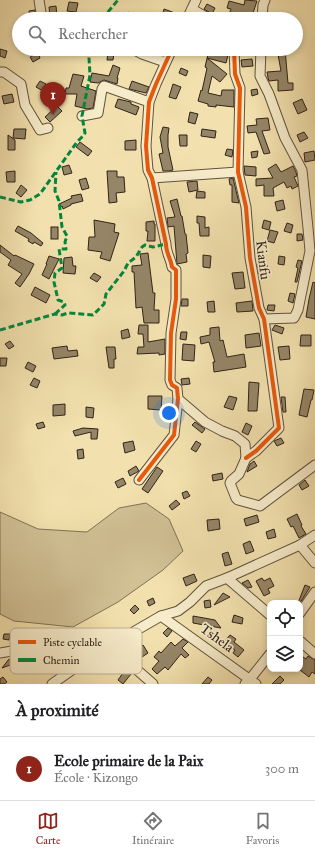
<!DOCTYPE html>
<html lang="fr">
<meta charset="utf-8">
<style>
:root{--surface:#fff;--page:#f2f2f2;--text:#202124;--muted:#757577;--line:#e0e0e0;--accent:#8f2418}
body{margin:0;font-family:"IM FELL Great Primer",serif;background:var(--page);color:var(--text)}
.controls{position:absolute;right:12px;bottom:12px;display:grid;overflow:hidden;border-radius:8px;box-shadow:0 2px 6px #0003}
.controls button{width:36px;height:36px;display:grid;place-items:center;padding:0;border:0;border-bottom:1px solid var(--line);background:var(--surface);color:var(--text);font:20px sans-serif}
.you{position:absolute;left:169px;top:413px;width:14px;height:14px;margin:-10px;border:3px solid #fff;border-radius:50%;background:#1a73e8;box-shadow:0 0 0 6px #1a73e833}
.badge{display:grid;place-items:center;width:26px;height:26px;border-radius:50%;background:var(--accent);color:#fff;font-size:13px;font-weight:700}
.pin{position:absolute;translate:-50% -33px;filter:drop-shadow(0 1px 2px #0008)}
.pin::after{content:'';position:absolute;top:21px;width:14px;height:12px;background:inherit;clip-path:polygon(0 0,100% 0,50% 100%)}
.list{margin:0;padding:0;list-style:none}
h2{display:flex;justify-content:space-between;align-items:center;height:52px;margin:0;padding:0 16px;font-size:17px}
h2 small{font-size:13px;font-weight:400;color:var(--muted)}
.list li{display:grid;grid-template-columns:26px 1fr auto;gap:12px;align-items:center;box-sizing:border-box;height:64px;padding:0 16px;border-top:1px solid var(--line)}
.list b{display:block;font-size:15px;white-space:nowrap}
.list p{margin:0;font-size:13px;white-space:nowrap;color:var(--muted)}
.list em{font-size:13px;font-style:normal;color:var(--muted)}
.icon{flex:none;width:22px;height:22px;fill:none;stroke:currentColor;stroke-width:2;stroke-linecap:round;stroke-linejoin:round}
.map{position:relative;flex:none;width:315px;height:684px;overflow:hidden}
.search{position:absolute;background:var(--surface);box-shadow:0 2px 6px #0003;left:12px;right:12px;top:12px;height:44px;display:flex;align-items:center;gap:10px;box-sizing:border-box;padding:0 14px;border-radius:22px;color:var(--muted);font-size:15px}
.sheet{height:116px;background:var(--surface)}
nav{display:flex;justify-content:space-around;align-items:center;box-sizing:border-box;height:56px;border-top:1px solid var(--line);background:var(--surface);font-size:11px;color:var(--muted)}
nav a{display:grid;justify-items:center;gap:2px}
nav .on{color:var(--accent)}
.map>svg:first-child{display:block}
</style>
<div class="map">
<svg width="315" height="684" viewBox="0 0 315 684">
<rect width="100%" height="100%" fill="#f2e1ae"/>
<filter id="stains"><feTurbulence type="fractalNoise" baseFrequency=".005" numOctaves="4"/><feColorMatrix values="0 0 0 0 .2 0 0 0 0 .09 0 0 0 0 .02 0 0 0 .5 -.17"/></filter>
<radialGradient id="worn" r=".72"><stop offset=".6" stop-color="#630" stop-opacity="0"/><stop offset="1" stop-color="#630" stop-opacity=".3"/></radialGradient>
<path fill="#d1c195" stroke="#817258" d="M146,503L169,519L183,551L163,570L118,602L73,627L14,621L0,614V512L38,529L87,532L119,508Z"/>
<g fill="#958667" stroke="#31231a">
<path d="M245,0L257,1L251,19H227L231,9L227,8L229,1L244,5Z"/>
<path d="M69,2L78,3L76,12L67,11Z"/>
<path d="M207,4L215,8L212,14L204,9Z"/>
<path d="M56,6L57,16H50L49,7Z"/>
<path d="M164,9L175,13L173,19L162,16Z"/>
<path d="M35,10L36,18L30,19L29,11Z"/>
<path d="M128,12L139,19H124Z"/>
<path d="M0,49L7,51L5,58L0,56Z"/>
<path d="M67,49H83L70,55Z"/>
<path d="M277,49H285L288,83H293V90L278,91V80L269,81L268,78L267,72L281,71Z"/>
<path d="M209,50L228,55L226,63L207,58L227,74L220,82L212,76L208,93L221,96L222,90H234V107L216,105V107L208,106V104L198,101L201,90L202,91L207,68L205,67Z"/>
<path d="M108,52L114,53L113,60H107Z"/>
<path d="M38,53L40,58L33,62L30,57Z"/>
<path d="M252,59L253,66L242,67L241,60Z"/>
<path d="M113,65L120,68L117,78H118L117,84L104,80L98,83L90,82L92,73L109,76Z"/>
<path d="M181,68L188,71L186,76L179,73Z"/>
<path d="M73,74L84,76L81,86L96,91L93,108L87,109L75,106L77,94H65L66,88H69Z"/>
<path d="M40,81L46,84L43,91L36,87Z"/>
<path d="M132,81L149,87L146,93L129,89Z"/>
<path d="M173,84L181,87L176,99L169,97Z"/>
<path d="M257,89L258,94L252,96L251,90Z"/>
<path d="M12,94L14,102L4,104L2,96Z"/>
<path d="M118,99L131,102V104L139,107L136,115L115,107Z"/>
<path d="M302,99L307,110L298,114L293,103Z"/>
<path d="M57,106L62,111L50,122L45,117Z"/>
<path d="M190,112L198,114L195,124L188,122Z"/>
<path d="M268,118L270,130L262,131L270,153L264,154L256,132L248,133L247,126L257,125L256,119Z"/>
<path d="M163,127L169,128L168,135V147L173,170L169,171H163L159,154L163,153L160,137Z"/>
<path d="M14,129H26L25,139L13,138Z"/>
<path d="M202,129L216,131L215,138L201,136Z"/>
<path d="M304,132L308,138L300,142L297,135Z"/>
<path d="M8,135L15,140V150H8Z"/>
<path d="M179,135H187V146H180Z"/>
<path d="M136,140V150H125V141Z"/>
<path d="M80,142L92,151L88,156L76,147Z"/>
<path d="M227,149L233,150L232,157L225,155Z"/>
<path d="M258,151L257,157L252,158L251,152Z"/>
<path d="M314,151L315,160L305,162L304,153Z"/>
<path d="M276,164L281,172L293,166L296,172L297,176L294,177L298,186L292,189L291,186L287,188L284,182L273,188L274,196H264V185L256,186V179L273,178L268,169Z"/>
<path d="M69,165L72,173L64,175L62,167Z"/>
<path d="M244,166L256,167V176L245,175Z"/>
<path d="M15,171V182H7L6,172Z"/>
<path d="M107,171H117V177H124L125,192L116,193L117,202L109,203Z"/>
<path d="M86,178L89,188L82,190L79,180Z"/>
<path d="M233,178L239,203L232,202V185H230L229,179Z"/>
<path d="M197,181L198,190L189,192L187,182Z"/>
<path d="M21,185L27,190L21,197L16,193Z"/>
<path d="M197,191L205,192V198H196Z"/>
<path d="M81,194L83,201L71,204V205L63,209L62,206L61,207L59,204L72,198L71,196Z"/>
<path d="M177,199L181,216H182L185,234H186L188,253L186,254L187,262L177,264L174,226L168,227L167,218L175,217L170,201Z"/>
<path d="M283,200L285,209L277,211L275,202Z"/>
<path d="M197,216L205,217V228L209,227V236H200L199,223H197Z"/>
<path d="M94,220L115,224L114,232L119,233L110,261L100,258L102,252L88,250L89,237H95Z"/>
<path d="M264,220L271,222L269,230L262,228Z"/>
<path d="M154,221V224H155V241H147L148,231H146V222Z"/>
<path d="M287,223L293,225L291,233L284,231Z"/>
<path d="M18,226L31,233L43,243L41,246L34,242L33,244L28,241L29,239L15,231Z"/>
<rect x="51" y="227" width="7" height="12"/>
<path d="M270,230L278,232L274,243L267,241Z"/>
<path d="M297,234H302L303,240L297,241Z"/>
<path d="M0,245L14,256L15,255L34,264L29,274L20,287L15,283L22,274L8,265L11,260L0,252Z"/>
<path d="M148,253L153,293H155L154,310H159V323H144L142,307L136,308L134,272H132V266L142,265L140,254Z"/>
<path d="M203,255L211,256L210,268L203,267Z"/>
<path d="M49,256L59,259L49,279L42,275L47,264H46Z"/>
<path d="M279,256L285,257L284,265L278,264Z"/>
<path d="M72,257L73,266H76L75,274L63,273L64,258Z"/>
<path d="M298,260L302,261L297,282H295L298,268L296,267Z"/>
<path d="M257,264L267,265V279H260Z"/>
<path d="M243,272L245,288L235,289L232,273Z"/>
<path d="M94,273L101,277L97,282L90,278Z"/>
<path d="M313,282L315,283V319L306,317L309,299Z"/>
<path d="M35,287L50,295L46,303L31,295Z"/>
<path d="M290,293L295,294L293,303L288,301Z"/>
<path d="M182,299H188V306H181Z"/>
<path d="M214,301L215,312H208L207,302Z"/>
<path d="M252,301L253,311L237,312L236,303Z"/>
<path d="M268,305H275L274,311L267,310Z"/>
<path d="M139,325H148V342L165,339V354L159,355V353L137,354L138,347H144L143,334H138Z"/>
<path d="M275,325L284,328L282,334L272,330Z"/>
<path d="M219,327L220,341L223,340L227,357L244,354L246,367L214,372L213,362H215L209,342L201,344L200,337L210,335V328Z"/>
<path d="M128,329L130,337L122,339L121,331Z"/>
<path d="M181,332H187L186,340L180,339Z"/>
<path d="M259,333L261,346L246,348L245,335Z"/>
<path d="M301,335H311V346H300Z"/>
<path d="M10,341L14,346L9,349L5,344Z"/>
<path d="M183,344L195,345L194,361L182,360Z"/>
<path d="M67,346L68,351L77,350L78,356L54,359L52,348Z"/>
<path d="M289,346L290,359L280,360L278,347Z"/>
<path d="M106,347H115L116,359H114V368H109Z"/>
<path d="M0,358H7L6,366H0Z"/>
<path d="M28,362L36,366L33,372L25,368Z"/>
<path d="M34,378L40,381L37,388L30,385Z"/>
<path d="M189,378L190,384L182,385L181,379Z"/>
<path d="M249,382L259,383L257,411H248Z"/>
<path d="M304,389L314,390L312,400H311L307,417L299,415Z"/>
<path d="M148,396H162L161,410L148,409Z"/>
<path d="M229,396L237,398L233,410L224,407Z"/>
<path d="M281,397H285L286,412H283Z"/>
<path d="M65,404V415L53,416V405Z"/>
<path d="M86,407L94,408L93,418L86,417Z"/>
<path d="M43,422L45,427L38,429L36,424Z"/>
<path d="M195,422L205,429L202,433L192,425Z"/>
<path d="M246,423L252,426L248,435L242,432Z"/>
<path d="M83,428L98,429L97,439H91V432L75,436L73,431Z"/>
<path d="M281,438L284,443L277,446L274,441Z"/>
<path d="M133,441L135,450L125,453L123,443Z"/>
<path d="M196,441L201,444L196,452L191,449Z"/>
<path d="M83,449L84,458L78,459L77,450Z"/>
<path d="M254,461L257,466L247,472L250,464Z"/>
<path d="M136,466L139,471L130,476L128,471Z"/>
<path d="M157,467L163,471L148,493L142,489Z"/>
<path d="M222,473L223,479L213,481L212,475Z"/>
<path d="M123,478L126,484L118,488L115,482Z"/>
<path d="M305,480L309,486L302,490L299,485Z"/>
<path d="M187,491L190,496L184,499L182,493Z"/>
<path d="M176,500L180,504L172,510L169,506Z"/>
<path d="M297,514L302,525L301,526L306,534L299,538L293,526L291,527L287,519Z"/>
<path d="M257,515L259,522L246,526L244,519Z"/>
<path d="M219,519L220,529L208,531L207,520Z"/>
<path d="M274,529L276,537L268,539L266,532Z"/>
<path d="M250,541L254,551L246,554L243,544Z"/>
<path d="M228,552L232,564L225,566L222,554Z"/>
<path d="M194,574L197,581L186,586L183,578Z"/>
<path d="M262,578L264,581L270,578L274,586L268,589L270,593L264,596L256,581Z"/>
<path d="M248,580L252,587L248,588L242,583Z"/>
<path d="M305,585L310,587L300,603H298Z"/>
<path d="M223,593L230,597L214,605Z"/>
<path d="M153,598L155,603L149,606L147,601Z"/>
<path d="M210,600L211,607L205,608L204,601Z"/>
<path d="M135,605L139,609L134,614L130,610Z"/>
<path d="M234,615L243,618L242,624L232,622Z"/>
<path d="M193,616L215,620L221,628L193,623Z"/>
<path d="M168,628L172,631L167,637L163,633Z"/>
<path d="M4,634H10L9,640L3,639Z"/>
<path d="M230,635L236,639L234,642L244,650L238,657L233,653L235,650L224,642Z"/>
<path d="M183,639L188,642L182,648L189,655L185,658L181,654L168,670L165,667L157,674L152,669L159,661L154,657L159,651L161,653L171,642L175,646Z"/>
<path d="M143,645L148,653L136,661L131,654Z"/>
<path d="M300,655L306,659L308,656L315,660V674L312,672L309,677L300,670Z"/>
<path d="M9,659L16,663L2,668Z"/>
<path d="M125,670L131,674L123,684L118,680Z"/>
<path d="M280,676L284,680L280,684H272Z"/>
<path d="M3,677L7,682L4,684H0V679Z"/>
<path d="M208,677L212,680L209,684H202Z"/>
</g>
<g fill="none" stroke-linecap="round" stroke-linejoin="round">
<g stroke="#61523f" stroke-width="11">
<g id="minor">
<path d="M39,0L42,19"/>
<path d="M192,9L209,19"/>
<path d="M187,19L196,0"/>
<path d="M262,19L263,5L265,0"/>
<path d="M133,49L142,54L165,62"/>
<path d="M234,49L235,74L240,88L238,172L246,207L250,258L259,308L264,319L279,428L256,451L246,458"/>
<path d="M261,49L260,76L269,94L285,138L302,170L308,228L310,251L298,310L294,318L264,319"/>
<path d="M0,72H4L21,84L25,105L40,130L48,128"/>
<path d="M82,116L98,113L102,89L104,86L149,102"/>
<path d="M152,178L238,172"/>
<path d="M178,399L205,422L222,431L235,436L245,444L246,458"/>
<path d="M246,458L239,474L231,481L230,483L236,498L238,500L260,506L315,465"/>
<path d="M139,480L174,435L178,399L177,388L172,385L170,380L171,333L176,299V270L172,267C171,259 166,253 166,244L152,178L148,170L146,146L149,102L156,84L172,49"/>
<path d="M300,545L315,563"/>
<path d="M227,578L270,615"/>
<path d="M300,613L315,592"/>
<path d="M161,616L256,684"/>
<path d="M300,641L315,654"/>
<path d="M112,648L153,684"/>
<path d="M0,653L17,650L30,654H55L89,658L112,648L135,631L161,616L178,611L190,602L206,586L227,578L300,545L315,535"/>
<path d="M52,684L89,658"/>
<path d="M245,684L250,679L270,654"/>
</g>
</g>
<use href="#minor" stroke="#f7ecca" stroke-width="9"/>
<g stroke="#00873e" stroke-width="3" stroke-dasharray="6 3" stroke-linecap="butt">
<path d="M102,19L118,0"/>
<path d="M0,197L21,202L30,200L40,194L77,142L83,136L85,133L82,116L90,75L89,58L91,49"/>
<path d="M55,314L65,305L64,302L58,300L54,282L55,273L62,268L59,249H66L65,242L67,236L62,227L59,201L55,191L56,172"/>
<path d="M0,330L55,314L62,315L68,313L93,315L104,304L106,294L124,271L128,263L136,257L142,247L145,245L153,247L166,244"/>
</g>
<g stroke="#f7ecca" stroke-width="6">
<g id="cycleway">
<path d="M234,49L235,74L240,88L238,172L246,207L250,258L259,308L264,319L279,428L256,451L246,458"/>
<path d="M139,480L174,435L178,399L177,388L172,385L170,380L171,333L176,299V270L172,267C171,259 166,253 166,244L152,178L148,170L146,146L149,102L156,84L172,49"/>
</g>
</g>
<use href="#cycleway" stroke="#e8590c" stroke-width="4"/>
</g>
<g text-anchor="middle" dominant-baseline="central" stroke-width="3.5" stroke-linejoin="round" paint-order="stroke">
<g font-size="14" fill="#31231a" stroke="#f7ecca">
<text transform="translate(263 260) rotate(83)">Kianfu</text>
<text transform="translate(217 638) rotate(36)">Tshela</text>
</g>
</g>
<rect x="10" y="628" width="132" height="46" rx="6" fill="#f7ecca" stroke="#bcb095" stroke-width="1"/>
<rect x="18" y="640" width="18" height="4" fill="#e8590c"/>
<rect x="18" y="658" width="18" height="4" fill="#00873e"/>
<g font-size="11" fill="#31231a">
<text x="43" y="646">Piste cyclable</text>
<text x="43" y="664">Chemin</text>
</g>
<rect width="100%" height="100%" filter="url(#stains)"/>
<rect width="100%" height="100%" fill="url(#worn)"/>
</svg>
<div class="controls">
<button><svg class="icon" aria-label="locate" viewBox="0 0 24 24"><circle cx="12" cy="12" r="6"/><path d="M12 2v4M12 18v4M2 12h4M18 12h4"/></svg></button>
<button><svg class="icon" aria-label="layers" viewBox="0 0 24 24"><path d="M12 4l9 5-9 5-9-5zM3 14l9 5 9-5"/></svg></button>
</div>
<div class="you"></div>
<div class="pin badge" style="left:53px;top:115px">1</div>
<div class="search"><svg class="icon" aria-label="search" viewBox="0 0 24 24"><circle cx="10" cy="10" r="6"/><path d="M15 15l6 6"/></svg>Rechercher</div>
</div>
<section class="sheet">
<h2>À proximité<small></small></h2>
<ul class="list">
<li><span class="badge">1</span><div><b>Ecole primaire de la Paix</b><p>École · Kizongo</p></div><em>300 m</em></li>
</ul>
</section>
<nav>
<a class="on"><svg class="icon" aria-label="map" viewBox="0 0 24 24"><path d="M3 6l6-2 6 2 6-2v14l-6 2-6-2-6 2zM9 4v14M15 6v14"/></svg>Carte</a>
<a><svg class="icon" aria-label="directions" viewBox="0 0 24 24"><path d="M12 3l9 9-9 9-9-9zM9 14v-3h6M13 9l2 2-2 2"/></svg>Itinéraire</a>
<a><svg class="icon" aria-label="saved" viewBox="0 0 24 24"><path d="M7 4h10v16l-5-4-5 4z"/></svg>Favoris</a>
</nav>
